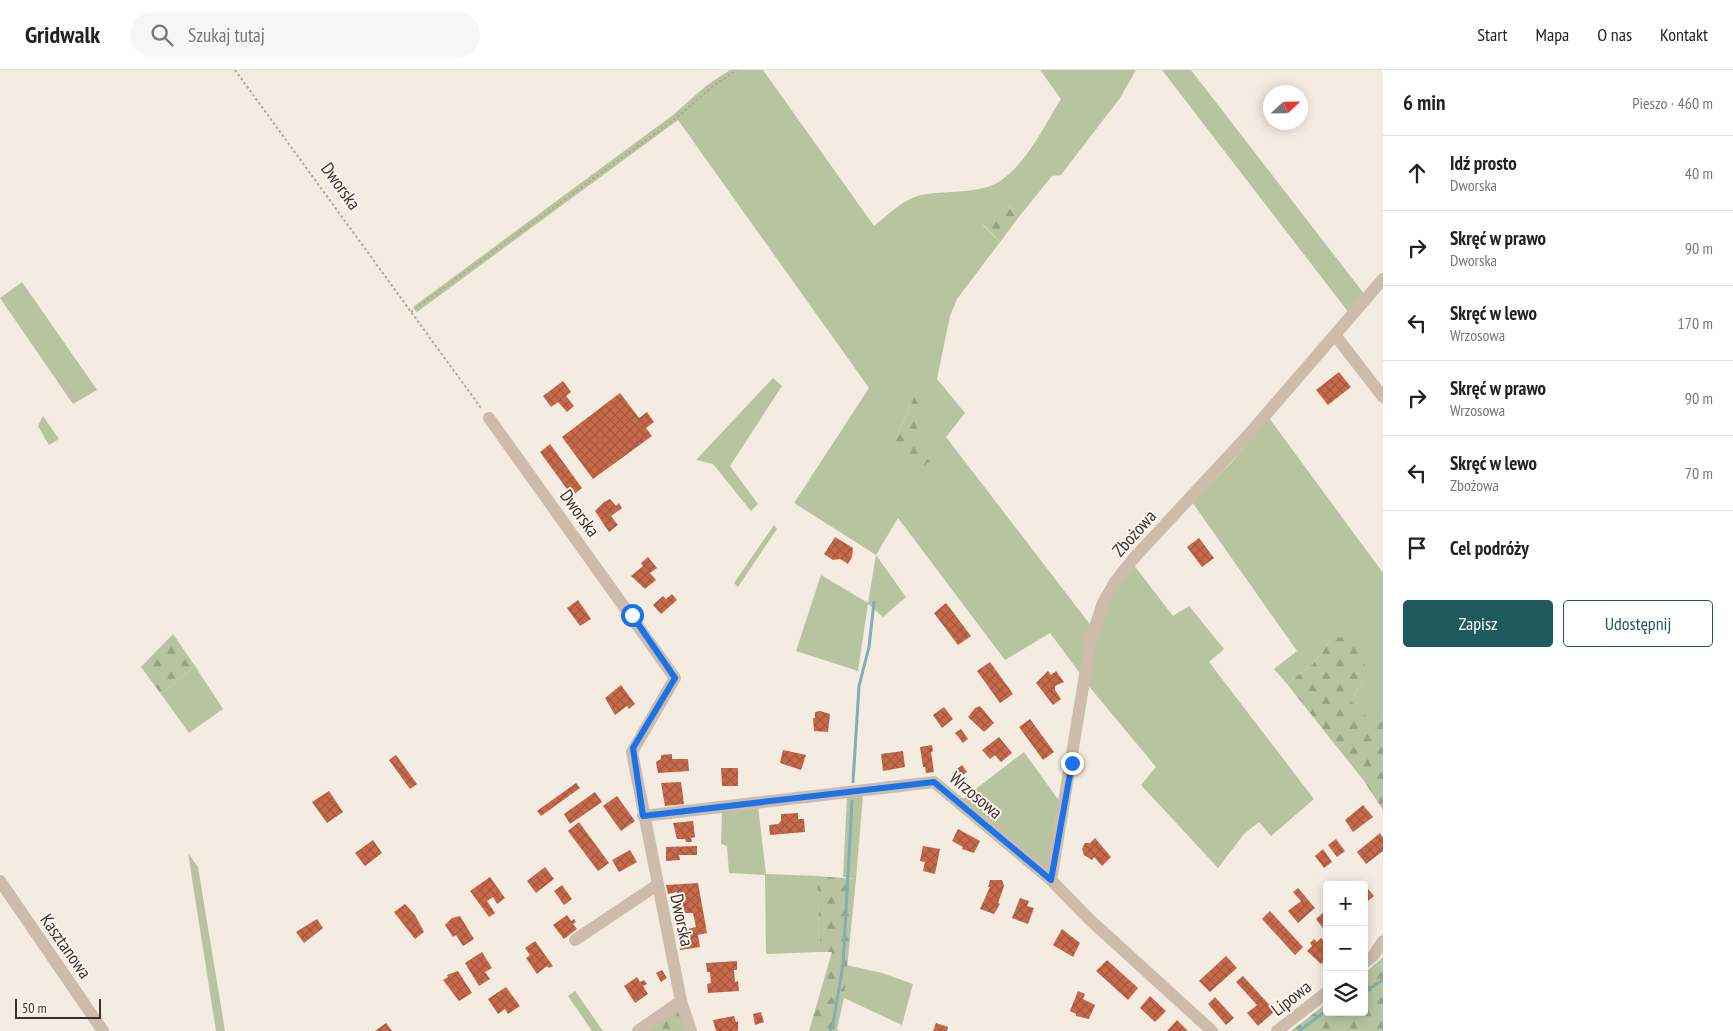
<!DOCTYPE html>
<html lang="pl">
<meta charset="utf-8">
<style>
:root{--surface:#fff;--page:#f6f6f6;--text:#222;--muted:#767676;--line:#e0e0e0;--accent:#1f5a5e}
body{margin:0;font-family:"PT Sans Narrow",sans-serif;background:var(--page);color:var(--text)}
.controls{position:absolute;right:15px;bottom:15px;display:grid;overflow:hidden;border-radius:5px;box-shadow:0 2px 12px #0003}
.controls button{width:45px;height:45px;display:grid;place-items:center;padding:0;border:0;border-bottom:1px solid var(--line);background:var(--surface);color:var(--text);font:25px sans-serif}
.compass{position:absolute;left:1263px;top:15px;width:45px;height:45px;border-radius:50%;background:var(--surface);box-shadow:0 2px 12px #0003;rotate:68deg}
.scale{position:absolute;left:15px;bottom:12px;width:86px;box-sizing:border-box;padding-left:5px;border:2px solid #3b302b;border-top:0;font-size:14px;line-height:18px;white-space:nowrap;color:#3b302b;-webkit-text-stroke:4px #fbf5ee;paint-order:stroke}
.stop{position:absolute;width:15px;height:15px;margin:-11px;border:4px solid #1a73e8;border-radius:50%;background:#fff}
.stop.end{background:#1a73e8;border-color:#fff;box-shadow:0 1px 5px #0008}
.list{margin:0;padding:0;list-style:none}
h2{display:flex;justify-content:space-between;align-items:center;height:65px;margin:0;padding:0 20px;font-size:21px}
h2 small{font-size:16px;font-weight:400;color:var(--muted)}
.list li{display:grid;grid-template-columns:32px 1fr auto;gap:15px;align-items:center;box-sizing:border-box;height:75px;padding:0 20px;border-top:1px solid var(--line)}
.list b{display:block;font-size:19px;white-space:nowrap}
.list p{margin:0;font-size:16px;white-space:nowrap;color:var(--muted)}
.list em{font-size:16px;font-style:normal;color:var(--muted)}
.actions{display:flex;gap:10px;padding:15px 20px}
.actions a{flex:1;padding:11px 0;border:1px solid var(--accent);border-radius:5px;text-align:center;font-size:18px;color:var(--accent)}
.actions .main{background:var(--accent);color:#fff}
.icon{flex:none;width:28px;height:28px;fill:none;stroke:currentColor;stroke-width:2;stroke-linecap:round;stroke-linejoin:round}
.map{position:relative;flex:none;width:1383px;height:961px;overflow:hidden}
header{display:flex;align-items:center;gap:30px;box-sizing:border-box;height:70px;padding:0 25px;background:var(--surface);border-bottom:1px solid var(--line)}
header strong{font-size:24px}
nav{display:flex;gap:28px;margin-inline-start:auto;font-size:18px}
.search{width:350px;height:45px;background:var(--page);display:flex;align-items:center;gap:12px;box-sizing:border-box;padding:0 18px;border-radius:28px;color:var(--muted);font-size:19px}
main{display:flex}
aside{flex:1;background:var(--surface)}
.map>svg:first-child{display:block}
</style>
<header>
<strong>Gridwalk</strong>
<div class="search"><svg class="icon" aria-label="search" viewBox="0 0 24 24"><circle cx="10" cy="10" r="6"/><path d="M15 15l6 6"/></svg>Szukaj tutaj</div>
<nav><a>Start</a><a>Mapa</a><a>O nas</a><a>Kontakt</a></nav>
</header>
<main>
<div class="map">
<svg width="1383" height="961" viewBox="0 0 1383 961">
<defs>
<pattern id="forest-firs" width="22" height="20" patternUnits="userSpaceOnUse" patternTransform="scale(1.25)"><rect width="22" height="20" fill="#b8c4a0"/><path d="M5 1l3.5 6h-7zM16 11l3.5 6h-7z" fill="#97a083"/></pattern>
<pattern id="building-cross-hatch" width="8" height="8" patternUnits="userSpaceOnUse" patternTransform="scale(1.25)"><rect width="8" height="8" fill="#c8694b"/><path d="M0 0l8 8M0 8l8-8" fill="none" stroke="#a4573f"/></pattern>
</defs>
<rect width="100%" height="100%" fill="#f4ebe1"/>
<g fill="#b8c4a0" fill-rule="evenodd">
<path d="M730,0H763L874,156C888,145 901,131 918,126C942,119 983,126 1003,109C1029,89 1044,56 1061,29L1040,0H1136L1120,28L1061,105L1052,106L1018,148L1009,136L983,155L1000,172L957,229L950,246L937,309L965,343L946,367L1092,557L1082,606L1050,563L1005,590L898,448L876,485L906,527L883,547L868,534L858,601L796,581L821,505L868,533L876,485L794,433L869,318L678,50L417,242L413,237L673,45L707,15ZM916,322L917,350L914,372L920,399L894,373Z"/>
<path d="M1162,0H1191L1365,225L1349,243Z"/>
<path d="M22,212L97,320L73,334L0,228Z"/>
<path d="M773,308L782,316L730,396L758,434L751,441L713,394L696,390Z"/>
<path d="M43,346L59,369L49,375L38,356Z"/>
<path d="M1269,348L1383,503V647L1376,657L1351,631L1364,609L1332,568L1313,594L1287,614L1274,599L1297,581L1192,432L1232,392Z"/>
<path d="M774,455L777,459L738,517L734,513Z"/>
<path d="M1133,494L1173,546L1189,536L1224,579L1209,592L1314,729L1271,766L1259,752L1244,764L1218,798L1141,715L1156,697L1087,614L1090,591L1107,535Z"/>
<path d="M195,596L223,639L189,663L161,624Z"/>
<path d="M1024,682L1060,732L1048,798L1041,799L960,731Z"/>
<path d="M863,725L856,809L843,807L847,726Z"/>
<path d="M758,736L766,804L817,806L820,882L766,884L765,805L729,803L727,776L721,774L722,741Z"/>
<path d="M188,783L198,797L225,961H216Z"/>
<path d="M846,895L882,903L913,914L902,955L844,928Z"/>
<path d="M575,921L603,961H592L568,926Z"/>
</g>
<g fill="url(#forest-firs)">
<path d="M1009,136L1018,148L1000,172L983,154Z"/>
<path d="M916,322L922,327L914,372L935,387L919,400L894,373Z"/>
<path d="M173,564L195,596L161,624L141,597Z"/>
<path d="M1345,567L1365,587L1364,609L1351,631L1376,656L1383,647V740L1364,711L1287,614L1313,594L1332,568Z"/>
<path d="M817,806L856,809L844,928L837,959L839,961H809L832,882H820Z"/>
<path d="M1383,887V961H1291L1327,933V942H1364V904Z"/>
<path d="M680,938L687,961H646Z"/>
</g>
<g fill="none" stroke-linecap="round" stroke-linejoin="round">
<g stroke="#7fb0b2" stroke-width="3">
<path d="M853,712L859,616L869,577L874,532"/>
<path d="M1364,922L1383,910"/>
<path d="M830,961L833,954L843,895L852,731"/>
<path d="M1299,961L1327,940"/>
</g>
</g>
<g fill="url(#building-cross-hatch)">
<path d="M1339,302L1351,317L1328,335L1316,320Z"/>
<path d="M563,311L571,322L566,326L574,336L567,342L558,332L551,337L543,326Z"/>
<path d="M620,323L639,348L647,342L654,352L646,358L652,366L593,409L562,367Z"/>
<path d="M550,374L582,418L572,426L540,382Z"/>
<path d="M610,429L616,436L619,433L622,438L611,446L618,455L609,462L595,441L604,432Z"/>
<path d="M835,467L853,478L852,487L848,494L840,489L833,490L824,484Z"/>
<path d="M1199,468L1214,488L1202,497L1187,477Z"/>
<path d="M648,487L657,498L650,503L656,510L645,519L631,506L643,496L641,493Z"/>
<path d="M672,524L677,530L661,544L653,535L663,526L666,529Z"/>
<path d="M578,530L591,549L580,556L567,538Z"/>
<path d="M946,533L971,566L958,575L934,543Z"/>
<path d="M990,592L1013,624L1000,633L977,601Z"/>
<path d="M1048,601L1051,605L1056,601L1064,612L1055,616V620L1061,629L1053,635L1036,613Z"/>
<path d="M621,615L635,634L629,639L627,636L615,645L605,628Z"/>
<path d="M980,636L994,653L984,662L968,647L975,638Z"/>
<path d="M944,637L953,649L942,658L933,645Z"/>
<path d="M820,641L830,644L828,662L814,661L813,648H815V642Z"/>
<path d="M1030,649L1054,682L1043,690L1019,657Z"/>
<path d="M961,659L968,669L963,673L955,663Z"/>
<path d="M999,667L1012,683L1001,692L995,685L990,689L982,680Z"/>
<path d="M932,675L933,681L931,682L934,702L926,703L925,697H923L920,677Z"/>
<path d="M783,680L806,685L801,700L780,693Z"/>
<path d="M903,681L905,697L883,701L881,684Z"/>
<path d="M672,684V689H688L689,701L658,703L656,692L661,689V685Z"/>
<path d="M396,685L417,714L410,719L389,690Z"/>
<path d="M962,695L967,702L957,709L952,703Z"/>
<path d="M721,698H738V716H722Z"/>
<path d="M681,712L684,734L665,736L661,713Z"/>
<path d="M576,713L580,718L541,746L537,741Z"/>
<path d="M329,721L343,742L327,753L312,732Z"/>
<path d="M595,722L602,732L570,754L564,744Z"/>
<path d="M617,726L635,751L621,761L603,736Z"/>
<path d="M1363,735L1373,747L1353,762L1345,750Z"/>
<path d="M798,743V749H804L805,762L770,765L769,755L778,754L781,751V744Z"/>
<path d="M693,751L695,767L691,768L692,772H686L685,769H677L673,753Z"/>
<path d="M579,752L609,793L598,801L568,761Z"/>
<path d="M958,759L980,771L974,783L962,779L963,777L952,771Z"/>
<path d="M1380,763L1383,768V781L1366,794L1357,782Z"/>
<path d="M1095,768L1111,787L1102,796L1094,787L1092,790L1084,785L1082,779L1085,773H1090Z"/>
<path d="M1336,769L1345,781L1337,787L1328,775Z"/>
<path d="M373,770L382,783L365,796L355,783Z"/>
<path d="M697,776V785H679L680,790L666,791V777Z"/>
<path d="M923,776L940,779L935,804L923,801L925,792L920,791Z"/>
<path d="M1323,779L1332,792L1324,798L1315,786Z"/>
<path d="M630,780L637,792L619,802L612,790Z"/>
<path d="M545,797L554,809L536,823L527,811Z"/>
<path d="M490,807L505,828L497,834L493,827L487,831L495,843L489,847L470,821Z"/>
<path d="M990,810H1002L1004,816L998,833L1000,834L994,844L980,839L990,817H988Z"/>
<path d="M1362,812L1374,826L1364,834V815H1359Z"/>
<path d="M698,813L707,863L698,865L700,877L680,880L678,864L684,863V860L696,857L693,843H682L677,822L668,824L666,815Z"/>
<path d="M562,815L572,829L564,835L554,821Z"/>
<path d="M1298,818L1315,838L1298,853L1288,841L1301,831L1293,822Z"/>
<path d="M1020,828L1029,831L1027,836L1034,838L1028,854L1012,848Z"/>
<path d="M405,834L415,845L424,862L415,869L394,842Z"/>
<path d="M1270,841L1303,877L1295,885L1262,849Z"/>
<path d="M1325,841L1327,843L1325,861L1316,849Z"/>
<path d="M567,845L571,851L574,849L576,852L573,854L577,859L564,869L553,855Z"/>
<path d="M460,846L474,869L463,876L456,865L453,867L445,855L452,848Z"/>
<path d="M317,849L323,858L304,873L296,862Z"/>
<path d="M1062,859L1080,873L1073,887L1053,875Z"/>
<path d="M1321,868L1327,873V889L1321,894L1307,881L1312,876L1310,873L1314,869L1317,872Z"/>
<path d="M535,871L553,896L549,898L547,896L537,904L526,888L530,885L525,878Z"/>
<path d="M482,882L492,898L485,902L490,909L479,916L465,893Z"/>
<path d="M1226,886L1237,898L1210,922L1199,911Z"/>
<path d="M1107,890L1138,918L1128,930L1096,901Z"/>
<path d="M737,891V900H734L735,912L738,911L739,921L708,923L707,914L711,913L710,902H707L706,893Z"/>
<path d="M662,900L667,908L661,912L656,903Z"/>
<path d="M458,901L472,923L459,931L443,910L448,907L447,905Z"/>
<path d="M1243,906L1275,941L1258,956L1247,943L1257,935L1236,912Z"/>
<path d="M637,907L640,912L644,910L647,914L643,916L648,924L635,933L624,916Z"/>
<path d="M506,917L520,936L508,944L505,939L498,944L488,929Z"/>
<path d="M1078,921L1085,924L1083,929L1095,935L1089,949L1076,946V944L1070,941Z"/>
<path d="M1150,926L1166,941L1155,952L1140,938Z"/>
<path d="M1215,927L1234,948L1226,955L1208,934Z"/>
<path d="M761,942L764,952L755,955L753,944Z"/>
<path d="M734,946L736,952L738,951V961H716L713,950Z"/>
<path d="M1177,950L1188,961H1167Z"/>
<path d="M386,953L392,961H375Z"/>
<path d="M936,953L948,957L947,961H933Z"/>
</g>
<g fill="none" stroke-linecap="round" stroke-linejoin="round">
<g stroke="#b9a596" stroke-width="2" stroke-dasharray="2.5 2.5" stroke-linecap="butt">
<path d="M235,0L481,338"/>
<path d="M411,242L676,48L713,16L737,0"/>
</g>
<g stroke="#cdbbac" stroke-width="12">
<path d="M1335,265L1383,327"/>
<path d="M489,348L675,608L632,682L681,931L691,961"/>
<path d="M643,746L934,712L1051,810L1089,849L1212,961"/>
<path d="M1051,810L1091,569L1103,533L1115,512L1134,488L1250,363L1383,209"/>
<path d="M0,811L103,961"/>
<path d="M575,870L657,815"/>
<path d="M1364,893L1374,885L1383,871"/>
<path d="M638,961L681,931"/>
<path d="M1277,961L1327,922"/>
</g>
</g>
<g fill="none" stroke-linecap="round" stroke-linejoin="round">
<path stroke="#1a73e8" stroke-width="6" d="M632,545L675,608L633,678L643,746L934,712L1051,810L1072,693"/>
</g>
<g text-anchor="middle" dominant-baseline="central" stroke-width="4" stroke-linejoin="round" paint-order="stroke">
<g font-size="18" fill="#3b302b" stroke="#fbf5ee">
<text transform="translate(341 116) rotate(54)">Dworska</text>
<text transform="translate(580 443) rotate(54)">Dworska</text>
<text transform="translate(1134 463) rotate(-48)">Zbożowa</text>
<text transform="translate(976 725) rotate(40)">Wrzosowa</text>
<text transform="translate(682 850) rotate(78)">Dworska</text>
<text transform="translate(66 876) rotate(55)">Kasztanowa</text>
<text transform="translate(1291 928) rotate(-38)">Lipowa</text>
</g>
</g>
</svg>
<div class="controls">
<button>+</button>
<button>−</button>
<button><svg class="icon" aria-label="layers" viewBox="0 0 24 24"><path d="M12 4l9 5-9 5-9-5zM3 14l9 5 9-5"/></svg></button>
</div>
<svg class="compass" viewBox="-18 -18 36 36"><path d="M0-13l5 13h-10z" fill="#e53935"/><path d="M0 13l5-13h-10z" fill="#767676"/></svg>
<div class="scale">50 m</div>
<div class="stop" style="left:632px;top:545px"></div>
<div class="stop end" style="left:1072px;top:693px"></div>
</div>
<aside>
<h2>6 min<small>Pieszo · 460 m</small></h2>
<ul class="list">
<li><svg class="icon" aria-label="ahead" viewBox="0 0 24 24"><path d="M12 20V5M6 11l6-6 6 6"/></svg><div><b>Idź prosto</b><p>Dworska</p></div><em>40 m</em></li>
<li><svg class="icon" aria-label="right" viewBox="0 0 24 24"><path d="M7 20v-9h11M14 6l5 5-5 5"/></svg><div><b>Skręć w prawo</b><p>Dworska</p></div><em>90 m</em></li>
<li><svg class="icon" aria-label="left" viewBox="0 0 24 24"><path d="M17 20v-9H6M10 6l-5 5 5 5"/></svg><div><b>Skręć w lewo</b><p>Wrzosowa</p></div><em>170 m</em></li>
<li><svg class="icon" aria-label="right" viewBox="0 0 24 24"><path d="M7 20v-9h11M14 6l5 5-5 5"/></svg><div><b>Skręć w prawo</b><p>Wrzosowa</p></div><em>90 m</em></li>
<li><svg class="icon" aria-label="left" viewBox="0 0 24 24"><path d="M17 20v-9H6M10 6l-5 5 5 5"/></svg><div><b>Skręć w lewo</b><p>Zbożowa</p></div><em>70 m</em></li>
<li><svg class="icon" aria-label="arrive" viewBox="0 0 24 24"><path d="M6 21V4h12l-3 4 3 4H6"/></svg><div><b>Cel podróży</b></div></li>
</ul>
<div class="actions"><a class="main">Zapisz</a><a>Udostępnij</a></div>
</aside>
</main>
